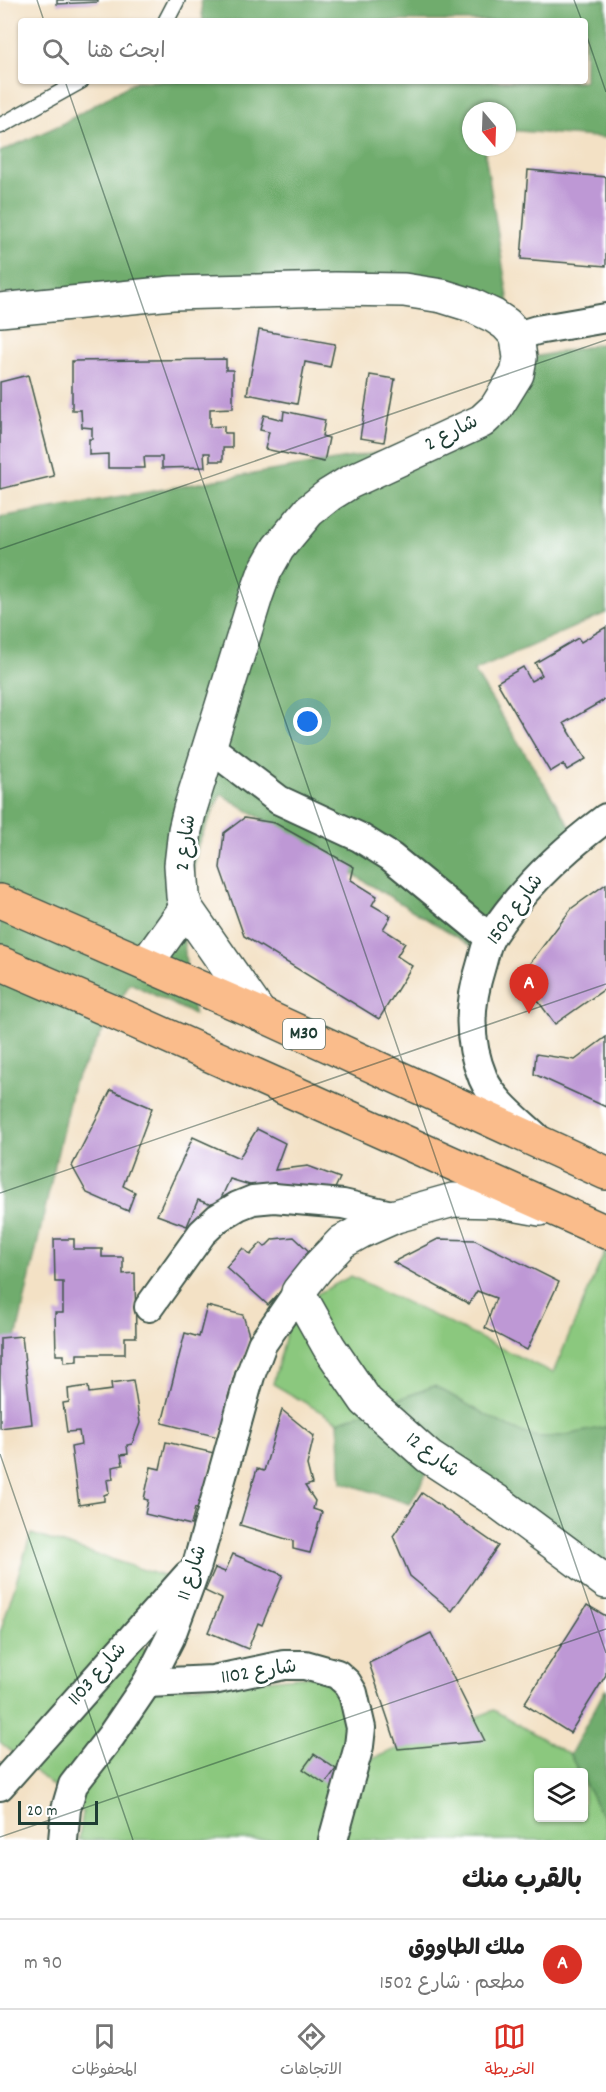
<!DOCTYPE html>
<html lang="ar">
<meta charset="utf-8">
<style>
:root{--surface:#fff;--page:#f2f2f2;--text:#222;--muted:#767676;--line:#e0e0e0;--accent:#d93025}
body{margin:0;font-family:Dekko,"Playpen Sans Arabic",sans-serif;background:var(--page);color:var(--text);direction:rtl}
.controls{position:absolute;right:18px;bottom:18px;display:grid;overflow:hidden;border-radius:6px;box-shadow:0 2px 4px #0004}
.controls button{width:54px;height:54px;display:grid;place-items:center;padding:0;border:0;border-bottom:2px solid var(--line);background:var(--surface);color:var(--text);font:30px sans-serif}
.compass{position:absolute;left:462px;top:102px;width:54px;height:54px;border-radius:50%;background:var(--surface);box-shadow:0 2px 4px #0004;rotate:161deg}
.scale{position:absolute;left:18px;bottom:15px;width:80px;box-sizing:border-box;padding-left:6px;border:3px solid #1f3d34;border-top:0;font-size:16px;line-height:21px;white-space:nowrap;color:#1f3d34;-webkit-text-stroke:4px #fff;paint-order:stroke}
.you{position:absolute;left:308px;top:722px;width:21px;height:21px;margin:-15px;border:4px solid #fff;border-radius:50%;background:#1a73e8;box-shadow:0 0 0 9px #1a73e833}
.badge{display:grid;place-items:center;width:39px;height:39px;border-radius:50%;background:var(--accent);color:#fff;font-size:20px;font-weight:700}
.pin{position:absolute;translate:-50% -50px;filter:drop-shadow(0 2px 3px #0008)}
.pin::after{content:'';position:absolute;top:32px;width:21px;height:18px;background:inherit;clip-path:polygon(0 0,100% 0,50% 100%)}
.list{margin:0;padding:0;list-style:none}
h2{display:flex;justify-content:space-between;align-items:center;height:78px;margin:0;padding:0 24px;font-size:26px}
h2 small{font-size:20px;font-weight:400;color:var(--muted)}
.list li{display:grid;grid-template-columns:39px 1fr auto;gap:18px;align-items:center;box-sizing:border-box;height:90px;padding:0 24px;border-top:2px solid var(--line)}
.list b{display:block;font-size:22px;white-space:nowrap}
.list p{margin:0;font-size:20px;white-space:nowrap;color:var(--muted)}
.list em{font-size:20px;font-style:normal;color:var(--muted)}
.icon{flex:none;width:33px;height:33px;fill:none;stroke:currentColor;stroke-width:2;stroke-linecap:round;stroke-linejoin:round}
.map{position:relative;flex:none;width:606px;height:1840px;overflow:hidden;direction:ltr}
.search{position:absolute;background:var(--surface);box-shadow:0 2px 4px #0004;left:18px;right:18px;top:18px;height:66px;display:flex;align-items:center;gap:15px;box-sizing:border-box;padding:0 21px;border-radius:6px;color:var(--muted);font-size:22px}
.sheet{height:168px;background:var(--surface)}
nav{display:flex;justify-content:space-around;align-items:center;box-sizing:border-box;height:84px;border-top:2px solid var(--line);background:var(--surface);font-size:16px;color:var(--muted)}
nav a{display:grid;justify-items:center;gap:3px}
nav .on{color:var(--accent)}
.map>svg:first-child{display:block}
</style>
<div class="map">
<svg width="606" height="1840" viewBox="0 0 606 1840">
<rect width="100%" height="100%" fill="#fff"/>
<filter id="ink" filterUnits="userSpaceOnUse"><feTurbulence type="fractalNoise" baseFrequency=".0167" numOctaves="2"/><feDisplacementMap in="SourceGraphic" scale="12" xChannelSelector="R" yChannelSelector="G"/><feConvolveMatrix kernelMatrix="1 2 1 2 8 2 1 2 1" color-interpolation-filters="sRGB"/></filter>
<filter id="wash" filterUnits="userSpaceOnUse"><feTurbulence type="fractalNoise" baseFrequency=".008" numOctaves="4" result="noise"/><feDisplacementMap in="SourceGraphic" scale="24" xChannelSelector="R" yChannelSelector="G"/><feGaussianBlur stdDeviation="1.35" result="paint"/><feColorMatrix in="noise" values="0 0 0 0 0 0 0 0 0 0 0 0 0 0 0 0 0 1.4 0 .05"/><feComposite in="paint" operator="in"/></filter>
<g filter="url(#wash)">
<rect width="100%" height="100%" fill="#f3e1c5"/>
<g fill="#8bc87e" stroke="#558259" stroke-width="1.5">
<path d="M606,1249V1427C585,1430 564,1438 542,1437C514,1436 461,1399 434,1386L338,1422L273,1384L289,1323L315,1295L351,1276L553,1373Z"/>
<path d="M31,1534L179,1581L133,1635L178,1688L343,1673L369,1760L494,1710L570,1755L579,1772H538V1818H584V1781L606,1823V1840H79L83,1812L0,1742V1633Z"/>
</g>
<g fill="#70ac6d" stroke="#487450" stroke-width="1.5">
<path d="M201,0H606V138L507,130V111H471V147H484L509,304L272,282L0,295V152L60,125L136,81H585V21H203Z"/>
<path d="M606,343V613L474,671L580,842L479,951L221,794L198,844L183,929L188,987L195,1015L130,983L73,1084L12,1357L0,1356V517L382,452L469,418L534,357Z"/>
<path d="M434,1386C461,1399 514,1436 542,1437C564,1438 585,1430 606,1427V1563L429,1469L410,1504L342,1482L338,1422Z"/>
<path d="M606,1688V1823L584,1781V1772H579L570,1755Z"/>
</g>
<g id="blocks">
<g fill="#be98d5">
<path d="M57,0H98V2L57,4Z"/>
<path d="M528,170L606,177V266L521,259Z"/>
<path d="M259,330L335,344L330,367L305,362L297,404L247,394Z"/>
<path d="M226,359V370H233V408L210,409V427L224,426V433H232V448H223V461H210V453H204L205,467L162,468V457H144L145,468H108V454L89,455V439H92V428L82,427L81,410H72V361Z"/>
<path d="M28,375L54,476L0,489V382Z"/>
<path d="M370,375L395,379L384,442L360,438Z"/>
<path d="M284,411L325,420L322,436L329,438L324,462L265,449L269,432L260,430L264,415L283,420Z"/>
<path d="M606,627V699L564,723L586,759L567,770L563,764L550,772L497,682L523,667L531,681L542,675L535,663L578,638L581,642Z"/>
<path d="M244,818L275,823L354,867L351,880L377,896L372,905L391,916L383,929L405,943L397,956L412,966L379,1019L244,936L220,868L224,833Z"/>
<path d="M606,884V988L555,1024L524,982L527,967L572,908Z"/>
<path d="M606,1037V1107L534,1074L536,1054L575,1060Z"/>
<path d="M111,1090L152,1108L123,1186L135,1192L128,1211L87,1193L72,1166Z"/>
<path d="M257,1129L285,1143L275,1170L308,1166L340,1178L329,1201L263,1189L230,1179L217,1207L198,1200L187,1226L157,1215L193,1137L239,1158Z"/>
<path d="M294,1237L314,1256L268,1305L226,1267L243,1248L250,1255L261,1243L265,1247L273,1239Z"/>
<path d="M54,1239H74V1249H102V1257H123V1274L135,1273L136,1337H125V1354H77V1361L64,1362V1355H56L55,1313H63V1282H55Z"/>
<path d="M438,1239L475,1240L559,1282L527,1350L485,1328L496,1298L477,1291L469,1304L393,1262Z"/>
<path d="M207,1306L243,1315L249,1335L245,1355L236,1370L228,1397L232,1412L218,1437L162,1423L185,1333L199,1337Z"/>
<path d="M22,1336L32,1424L0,1428V1338Z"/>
<path d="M133,1380L140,1423L132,1444L127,1445L128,1454L121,1455L123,1465L112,1467L113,1479L107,1480L109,1493L104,1495V1501L79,1505L71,1447L81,1445L79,1431L67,1432L63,1403L69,1402L68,1389L88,1386L89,1393L112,1390L111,1383Z"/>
<path d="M282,1410L314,1436L307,1465L312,1484L305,1486L315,1501L313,1509L322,1512L310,1553L293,1549V1541L240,1525L257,1469L264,1471Z"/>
<path d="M166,1442L214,1453L201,1509L195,1508L191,1525L145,1514L148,1500L144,1499L151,1467L160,1469Z"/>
<path d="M422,1493L498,1546L452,1611L410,1576L393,1536Z"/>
<path d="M233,1554L283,1575L262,1625L258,1623L248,1649L208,1632L222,1599L205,1591L215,1568L225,1572Z"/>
<path d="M587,1605L606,1616V1675L570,1733L524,1704Z"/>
<path d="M431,1633L485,1741L398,1749L369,1663Z"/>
<path d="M314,1754L336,1769L325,1784L303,1769Z"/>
</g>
</g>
</g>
<g filter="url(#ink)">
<use href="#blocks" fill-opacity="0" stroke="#3f564a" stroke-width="1.5"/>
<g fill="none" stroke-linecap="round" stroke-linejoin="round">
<g stroke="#3f564a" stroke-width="18">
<g id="service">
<path d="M166,21L177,0"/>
<path d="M0,126L81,81"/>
</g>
</g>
<g stroke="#3f564a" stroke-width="32">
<g id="minor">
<path d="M517,336L537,330L606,318"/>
<path d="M208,746L279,800L359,837L391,857L490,938"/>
<path d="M535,1136C517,1119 493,1101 483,1078C467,1040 469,1004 481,966C484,956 486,944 491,936C521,889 562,851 606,818"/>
<path d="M149,1307L202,1233L218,1218L238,1206L253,1200L274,1198L343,1204L396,1216"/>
<path d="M147,1683L213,1680L284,1665H305L337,1674L347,1683L353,1693L361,1728L359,1746L333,1840"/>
<path d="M0,1786L188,1575"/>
<path d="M63,1840L66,1809L73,1785L111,1736L147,1683L170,1638L197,1565L250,1376L262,1344L298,1292"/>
</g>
</g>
<g stroke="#3f564a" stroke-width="36">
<g id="tertiary">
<path d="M0,310L172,293L335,289L404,290L442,296L471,305L494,316L506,324L517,336L520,358L517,374L496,408L482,421L350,482L329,495L309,511L278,548L265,571L256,596L190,809L185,830L181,865L183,896L186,908L260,1014"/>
<path d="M146,964L186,908"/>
<path d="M540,1209L496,1201L453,1200L396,1216L360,1232L342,1242L318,1267L298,1292L329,1347L366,1401L429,1457L498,1502L606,1582"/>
</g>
</g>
<g stroke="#3f564a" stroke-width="36">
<g id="motorway">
<path d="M0,901L260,1014L606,1173"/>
<path d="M0,963L125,1017L606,1232"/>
</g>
</g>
<use href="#service" stroke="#fff" stroke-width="15"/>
<use href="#minor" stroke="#fff" stroke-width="28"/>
<use href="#tertiary" stroke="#fff" stroke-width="33"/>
<use href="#motorway" stroke="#fabc8b" stroke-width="33"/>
</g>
</g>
<path fill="none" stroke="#1f3d34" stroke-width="1.5" stroke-opacity="0.45" d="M37,0L44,21M574,0L582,21M585,31L606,92M65,81L606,1653M0,549L606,340M0,1193L606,984M0,1454L133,1840M0,1837L606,1629"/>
<g text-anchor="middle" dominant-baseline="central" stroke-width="6" stroke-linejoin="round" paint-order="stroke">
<rect fill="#fff" stroke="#627771" stroke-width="1.5" x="283" y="1019" width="42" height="30" rx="4.5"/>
<g font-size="18" font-weight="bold" fill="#1f3d34">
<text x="304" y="1034">M30</text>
</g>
<g font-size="20" fill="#1f3d34" stroke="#fff">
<text transform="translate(452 434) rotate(-27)">شارع 2</text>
<text transform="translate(187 843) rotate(-83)">شارع 2</text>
<text transform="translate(516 910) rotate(-54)">شارع 1502</text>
<text transform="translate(432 1456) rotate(37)">شارع 12</text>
<text transform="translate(193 1573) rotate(-72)">شارع 11</text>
<text transform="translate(259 1673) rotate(-9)">شارع 1102</text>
<text transform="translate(98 1675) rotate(-48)">شارع 1103</text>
</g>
</g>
</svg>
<div class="controls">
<button><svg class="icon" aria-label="layers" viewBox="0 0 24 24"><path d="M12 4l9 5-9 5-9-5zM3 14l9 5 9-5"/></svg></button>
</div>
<svg class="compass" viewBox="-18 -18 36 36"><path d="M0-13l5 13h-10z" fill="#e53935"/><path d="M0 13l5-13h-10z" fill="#767676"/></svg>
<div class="scale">20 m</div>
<div class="you"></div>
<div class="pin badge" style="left:529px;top:1014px">A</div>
<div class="search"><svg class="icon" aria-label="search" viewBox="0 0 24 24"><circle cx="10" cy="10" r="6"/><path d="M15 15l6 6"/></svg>ابحث هنا</div>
</div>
<section class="sheet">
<h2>بالقرب منك<small></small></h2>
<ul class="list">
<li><span class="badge">A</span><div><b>ملك الطاووق</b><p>مطعم · شارع 1502</p></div><em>90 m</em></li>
</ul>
</section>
<nav>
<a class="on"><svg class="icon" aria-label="map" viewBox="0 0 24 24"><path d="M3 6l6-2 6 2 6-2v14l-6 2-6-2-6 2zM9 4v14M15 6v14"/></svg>الخريطة</a>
<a><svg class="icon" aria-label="directions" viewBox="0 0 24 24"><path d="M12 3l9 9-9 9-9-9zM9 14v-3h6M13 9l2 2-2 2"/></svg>الاتجاهات</a>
<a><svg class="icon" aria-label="saved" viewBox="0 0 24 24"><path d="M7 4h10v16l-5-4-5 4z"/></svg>المحفوظات</a>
</nav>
